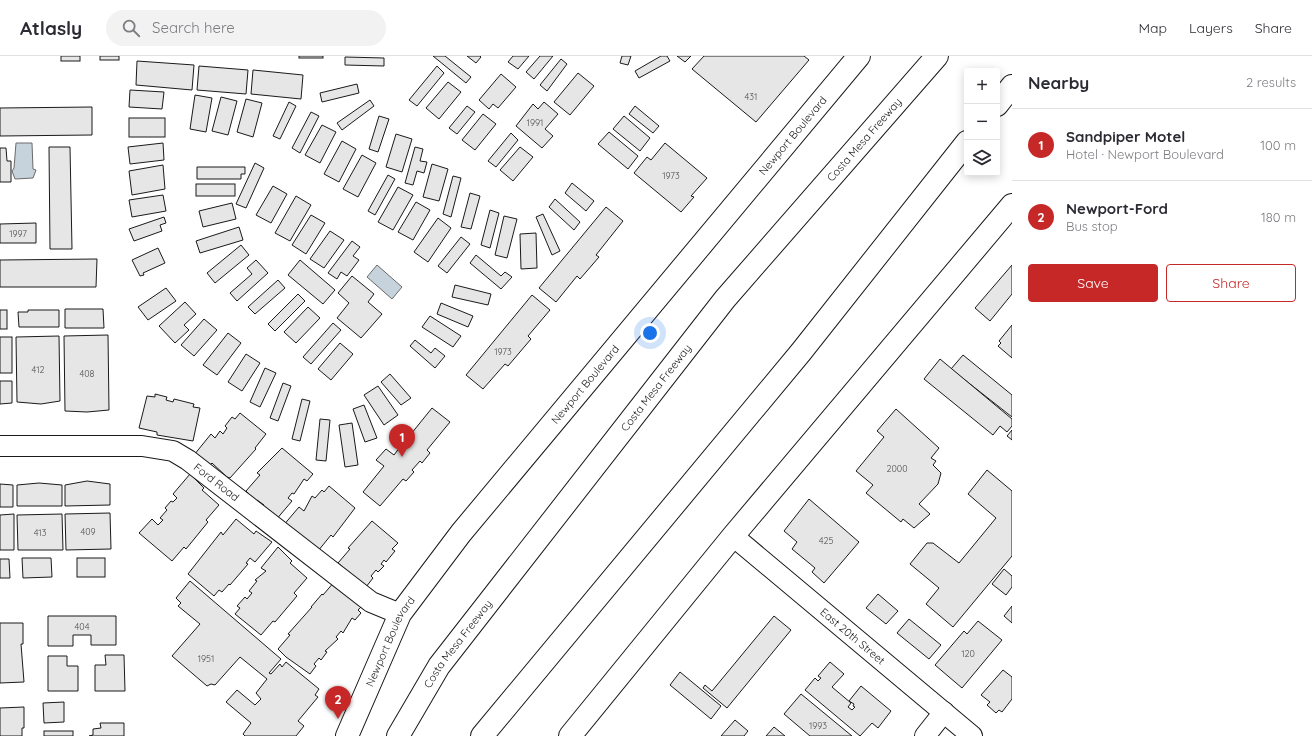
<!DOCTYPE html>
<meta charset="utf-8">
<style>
:root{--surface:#fff;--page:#f2f2f3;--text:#2b2b33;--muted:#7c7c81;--line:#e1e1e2;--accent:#c62828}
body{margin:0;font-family:Quicksand,sans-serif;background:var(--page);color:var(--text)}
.controls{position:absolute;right:12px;top:12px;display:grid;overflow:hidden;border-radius:4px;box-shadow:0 2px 10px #0003}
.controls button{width:36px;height:36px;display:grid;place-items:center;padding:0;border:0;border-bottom:1px solid var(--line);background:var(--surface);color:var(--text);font:20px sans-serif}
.you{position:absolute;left:650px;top:277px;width:14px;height:14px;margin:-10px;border:3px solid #fff;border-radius:50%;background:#1a73e8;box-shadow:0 0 0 6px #1a73e833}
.badge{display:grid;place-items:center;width:26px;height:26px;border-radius:50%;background:var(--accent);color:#fff;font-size:13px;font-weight:700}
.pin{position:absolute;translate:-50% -33px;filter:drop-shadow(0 1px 2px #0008)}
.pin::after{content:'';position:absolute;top:21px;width:14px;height:12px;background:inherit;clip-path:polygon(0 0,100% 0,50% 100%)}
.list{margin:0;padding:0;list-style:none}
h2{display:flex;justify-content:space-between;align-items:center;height:52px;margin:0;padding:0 16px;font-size:17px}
h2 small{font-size:13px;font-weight:400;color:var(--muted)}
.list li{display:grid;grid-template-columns:26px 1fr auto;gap:12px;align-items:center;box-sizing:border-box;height:72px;padding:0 16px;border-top:1px solid var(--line)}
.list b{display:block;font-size:15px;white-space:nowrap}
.list p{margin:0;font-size:13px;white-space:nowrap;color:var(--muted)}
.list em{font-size:13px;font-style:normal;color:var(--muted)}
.actions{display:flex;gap:8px;padding:12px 16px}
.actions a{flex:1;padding:9px 0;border:1px solid var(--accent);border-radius:4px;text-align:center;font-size:14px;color:var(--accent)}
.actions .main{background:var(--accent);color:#fff}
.icon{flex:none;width:22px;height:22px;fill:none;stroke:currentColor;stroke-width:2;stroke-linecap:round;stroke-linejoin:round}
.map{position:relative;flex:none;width:1012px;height:680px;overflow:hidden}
header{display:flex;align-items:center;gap:24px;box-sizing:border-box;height:56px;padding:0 20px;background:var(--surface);border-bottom:1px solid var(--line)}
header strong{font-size:19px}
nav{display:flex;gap:22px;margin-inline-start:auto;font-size:14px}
.search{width:280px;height:36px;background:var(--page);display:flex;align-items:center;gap:10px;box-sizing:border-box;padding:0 14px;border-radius:22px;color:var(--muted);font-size:15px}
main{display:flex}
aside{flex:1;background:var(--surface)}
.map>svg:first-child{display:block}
</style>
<header>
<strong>Atlasly</strong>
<div class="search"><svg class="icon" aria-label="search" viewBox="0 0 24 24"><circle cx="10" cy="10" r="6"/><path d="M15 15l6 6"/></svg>Search here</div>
<nav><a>Map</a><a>Layers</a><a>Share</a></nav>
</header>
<main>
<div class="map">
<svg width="1012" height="680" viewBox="0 0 1012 680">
<rect width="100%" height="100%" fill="#fff"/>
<g fill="#c6d2dc" stroke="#6a6a6a">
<path d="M16,87H32L33,113L36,114L33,122L15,123L12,115L14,112Z"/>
<path d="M377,209L402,231L392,243L367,221Z"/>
</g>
<g fill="#e6e6e6" stroke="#1a1a1a">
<rect x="61" y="0" width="19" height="5"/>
<rect x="100" y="0" width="19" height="4"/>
<rect x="299" y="0" width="24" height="2"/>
<path d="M433,0H445L471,21L466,27Z"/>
<path d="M467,0H480L481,1L476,7Z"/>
<path d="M513,0H529L518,13L508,6Z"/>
<path d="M540,0H553L534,23L526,16Z"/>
<path d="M622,0H631L628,9L620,7Z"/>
<path d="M661,0H667L670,5L639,22L635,15Z"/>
<path d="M677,0H691L685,6Z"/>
<path d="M704,0H804L809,4L756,66L692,13Z"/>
<path d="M345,1L384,2V10L345,9Z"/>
<path d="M561,3L567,8L547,35L540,29Z"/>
<path d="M137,5L194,9L192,34L136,29Z"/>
<path d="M199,10L248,14L246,38L197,34Z"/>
<path d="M437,10L444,17L417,50L409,44Z"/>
<path d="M253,14L303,19L301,43L251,38Z"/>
<path d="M578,17L594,30L570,59L554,46Z"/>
<path d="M501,18L516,31L498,52L493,48L489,53L479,44Z"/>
<path d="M448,26L461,36L439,63L426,52Z"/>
<path d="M357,28L359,37L322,46L320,37Z"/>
<path d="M130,34L164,36L162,53L129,51Z"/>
<path d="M195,39L212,42L206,76L190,73Z"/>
<path d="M221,41L237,45L228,79L212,75Z"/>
<path d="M246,43L262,47L253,81L237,76Z"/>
<path d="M370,44L374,50L342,74L337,67Z"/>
<path d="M289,46L296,50L280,83L273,80Z"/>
<path d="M544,46L558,58L545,73L553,80L542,92L516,70L533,48L538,53Z"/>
<path d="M467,50L475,56L457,78L449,72Z"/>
<path d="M635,50L659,70L653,77L629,58Z"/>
<path d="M92,51V79L0,80V52Z"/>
<path d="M311,56L319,60L300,97L292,92Z"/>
<path d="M483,58L496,68L475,94L462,84Z"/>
<path d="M379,60L389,63L378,96L369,93Z"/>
<path d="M624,60L650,82L640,95L613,73Z"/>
<rect x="129" y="62" width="36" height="19"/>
<path d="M322,69L336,76L320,107L305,99Z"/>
<path d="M609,76L638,100L628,113L598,88Z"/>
<path d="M511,77L518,84L496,111L488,105Z"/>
<path d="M396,78L412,83L402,116L386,111Z"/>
<path d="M342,85L356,93L339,126L324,118Z"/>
<path d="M163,87L164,104L130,108L128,91Z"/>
<path d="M665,87L707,122L691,140L694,141L681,156L634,117L647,101L651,104Z"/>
<path d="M49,91H70L72,193H50Z"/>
<path d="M415,91L423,93L420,105L427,106L424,117L417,115L413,129L405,127Z"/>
<path d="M520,91L533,101L513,125L500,114Z"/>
<path d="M0,92H6L7,105H11V126H0Z"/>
<path d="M362,99L376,107L358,141L343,133Z"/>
<path d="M255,107L264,112L246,152L236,148Z"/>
<path d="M432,108L448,113L439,145L423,141Z"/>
<path d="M163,109L165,133L132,139L129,115Z"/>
<path d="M197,111H245V118H241V123H197Z"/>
<path d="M388,119L395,123L375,159L368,155Z"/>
<path d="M453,120L461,122L451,161L443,158Z"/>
<path d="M572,127L594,145L586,155L565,137Z"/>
<rect x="196" y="128" width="39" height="12"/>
<path d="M273,130L287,138L271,167L256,159Z"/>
<path d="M398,131L413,139L393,174L378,166Z"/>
<path d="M470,137L480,140L471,173L461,171Z"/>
<path d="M163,139L166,155L132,161L129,144Z"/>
<path d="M296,140L311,149L290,185L275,177Z"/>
<path d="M555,143L580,166L574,174L549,151Z"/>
<path d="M416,146L430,154L413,184L398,176Z"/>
<path d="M232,147L236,163L203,171L199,155Z"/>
<path d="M606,151L623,165L596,199L599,201L580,223L577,220L556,246L539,232Z"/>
<path d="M490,154L499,157L490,192L481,189Z"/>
<path d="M543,158L560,195L552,199L536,161Z"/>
<path d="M311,159L325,167L306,198L292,189Z"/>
<path d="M504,160L517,163L507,202L495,199Z"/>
<path d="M164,161L166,167L160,169L162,175L134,185L129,173Z"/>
<path d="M438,162L451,172L428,206L414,196Z"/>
<path d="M36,167V187H0V168Z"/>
<path d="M239,171L243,184L200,197L196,185Z"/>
<path d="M330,175L344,184L324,212L310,203Z"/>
<path d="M536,177L537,212L521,213L520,178Z"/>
<path d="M461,181L470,188L447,217L438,210Z"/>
<path d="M352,185L360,191L353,200L359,204L347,220L341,216L337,223L328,217Z"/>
<path d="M241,189L249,199L215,227L207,217Z"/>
<path d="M158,192L165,207L143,217L144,219L140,220L132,204Z"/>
<path d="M476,199L501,220L505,216L512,221L501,233L470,207Z"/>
<path d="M97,203L96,231H0V204Z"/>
<path d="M256,204L268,217L237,245L230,237L252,218L247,212Z"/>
<path d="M300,204L335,234L323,248L288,219Z"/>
<path d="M1012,209V238L990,265L975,252Z"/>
<path d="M352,220L374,238L368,246L382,258L361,282L337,262L349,247L338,237Z"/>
<path d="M278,224L285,232L255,258L248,251Z"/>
<path d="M455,229L491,238L488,249L452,241Z"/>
<path d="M166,232L176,245L148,264L138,251Z"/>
<path d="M298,238L305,245L275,275L268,268Z"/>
<path d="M532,239L550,254L528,280L531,283L508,310L505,308L483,333L466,319Z"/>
<path d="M185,246L196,258L184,269L189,274L175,287L159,270Z"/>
<path d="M441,247L473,260L468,271L437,258Z"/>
<path d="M308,251L320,262L296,287L284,276Z"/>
<path d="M65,253H103L104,272H65Z"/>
<rect x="0" y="254" width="7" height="19"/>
<path d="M28,254H59V271H19L18,256H28Z"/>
<path d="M430,260L461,280L453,291L422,271Z"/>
<path d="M204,263L217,274L194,300L181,289Z"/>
<path d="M333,267L341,274L311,308L303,301Z"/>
<path d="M1012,269V302L998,290L1001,287L999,285Z"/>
<path d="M228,277L241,287L217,319L203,309Z"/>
<path d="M108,279L109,354L87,356L65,355L64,280Z"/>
<path d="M59,280L60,345L41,348L17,346L16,281Z"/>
<rect x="0" y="281" width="12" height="36"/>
<path d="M415,284L431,297L435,292L445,300L435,312L410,290Z"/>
<path d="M340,287L353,298L331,324L318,313Z"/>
<path d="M246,298L260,307L242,335L228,326Z"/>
<path d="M963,299L1012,339V361L951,313Z"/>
<path d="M940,303L1012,363V370L1007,376L1000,370L993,379L924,323Z"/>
<path d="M265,312L276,317L260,351L250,346Z"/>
<path d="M390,318L411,342L401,349L381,326Z"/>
<path d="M0,325H12V347L0,348Z"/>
<path d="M283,327L291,330L278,365L270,362Z"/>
<path d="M378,330L398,359L384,369L364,339Z"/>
<path d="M155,338L167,341L166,344L173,346L174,343L194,348L193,351L200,352L193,385L157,379V376L139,372L147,340L155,341Z"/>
<path d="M302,343L310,345L300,385L292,383Z"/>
<path d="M364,349L377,382L365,386L353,353Z"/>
<path d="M432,352L450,366L427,394L430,397L422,407L420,405L412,414L414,416L406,425L403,423L380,450L363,436L384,410L376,404L386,393L394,399L400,391L391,384L402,370L411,378Z"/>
<path d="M896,353L939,392L931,402L936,405L933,409L941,417L938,428L919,448L930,458L914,472L903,463L901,466L866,437L873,429L856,415L884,381L877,375Z"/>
<path d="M240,357L266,378L255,392L256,393L230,422L227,421L212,407L210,409L194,399L211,378L215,382L220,375L223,378L227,372L225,370L232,361L235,363Z"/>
<path d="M320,363L330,364L326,405L316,404Z"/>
<path d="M352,367L358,409L345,411L339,369Z"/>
<path d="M1012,374V384L1007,380Z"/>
<path d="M282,392L313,418L307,425L304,423L294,438L292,437L288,442L292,445L275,465L261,452L264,449L257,444L256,445L246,435L260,419L257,417Z"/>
<path d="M987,414L1012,435V500L953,571L926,548L939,532L910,508L927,487H933L959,507L996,462L968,438Z"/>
<path d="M190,418L204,432L202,434L219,449L206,464L208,466L186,493L184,491L172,505L139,477L152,463L158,469L163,464L160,462L167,454L165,452L171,445L173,446L177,442L173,438Z"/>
<path d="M87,425L110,428V449L65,450V429Z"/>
<path d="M39,427L62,429V450H17V429Z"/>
<path d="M0,428L13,429V451H0Z"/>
<path d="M329,430L355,452L333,481L331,479L318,495L282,471L299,451L304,455L312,440L315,442L322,434L324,436Z"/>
<path d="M809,443L859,486L824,527L812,516L815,512L792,493L797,486L784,475Z"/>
<path d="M110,457L111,493L66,494L65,458Z"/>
<path d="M14,458V494H0V459Z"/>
<path d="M62,458L63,494H18L17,459Z"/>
<path d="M236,463L254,478L256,475L272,486L255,506L250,502L246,507L248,508L230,529L229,528L222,536L219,534L214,540L188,518L221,476L223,479Z"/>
<path d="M372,465L398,487L392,493L395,495L386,506L384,504L381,508L384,510L378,516L376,514L371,520L373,522L366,531L338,507L350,493L348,492Z"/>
<path d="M278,491L292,505L290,507L307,522L294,537L297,540L275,566L273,565L261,579L235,558L240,552L237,550L245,541L247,543L252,537L249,535L257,525L255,524L266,515L261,512Z"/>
<path d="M22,502H51L52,521L23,522Z"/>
<rect x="77" y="502" width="28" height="19"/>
<path d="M0,503H9L10,522H0Z"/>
<path d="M1004,513L1012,520V531L1006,539L992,528Z"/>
<path d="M190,525L281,603L269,617L271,618L280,608L282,611L286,606L319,633L315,639L318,641L298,665L304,670L296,680H245L243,678L251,667L226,646L237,634L255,649L261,643L256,637L267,623L240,601L215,629L211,628L207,630L172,600L200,568L178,550L181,547L176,542Z"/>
<path d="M335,525L364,548L358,554L361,557L355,564L352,562L343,577L341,575L336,581L338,583L325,595L327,596L321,604L319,602L314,608L316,610L310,618L286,601L278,593L290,579L288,578L312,551H311L322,538L323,539Z"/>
<path d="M878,538L898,555L886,568L866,552Z"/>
<path d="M1012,550V567L1004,560Z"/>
<path d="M48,560H116V589H91V579H73V590H48Z"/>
<path d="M774,560L791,574L727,652L703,632L705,629L712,635Z"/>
<path d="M909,563L941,589L929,603L897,577Z"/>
<path d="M978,565L1002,584L962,632L935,609L964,575L967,578Z"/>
<path d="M0,567H23V588H21L24,626L0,627Z"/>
<path d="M105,599H124L125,635H95V609H106Z"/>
<path d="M48,600H67V610H78V635H48Z"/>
<path d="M830,606L844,618L832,631L851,647L848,651L852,654L855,651L853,650L854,648L849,645L861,630L891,655L878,672L872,667L860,680L805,634L815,622L818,625L821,622L818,620Z"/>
<path d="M1003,614L1012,621V643L1002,656L999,654L996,657L987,649L990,646L981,639Z"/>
<path d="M680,616L721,650L711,663L670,629Z"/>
<path d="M801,638L852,680H810L784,658Z"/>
<path d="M64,646V666L44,667L43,647Z"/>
<path d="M24,651V672H22V680H0V652Z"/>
<path d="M735,664L748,675L744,680H721Z"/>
<path d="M100,667H124V680H89L93,679V673L101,672Z"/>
<path d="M774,671L785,680H766Z"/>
<rect x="44" y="675" width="29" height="5"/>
</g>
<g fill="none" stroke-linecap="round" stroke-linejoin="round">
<g stroke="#1a1a1a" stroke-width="22">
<g id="minor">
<path id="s1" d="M0,390H142L173,395L188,404L371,546L400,558"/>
<path id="s2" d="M733,480L972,680"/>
<path d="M925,680L944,656"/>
</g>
</g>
<g stroke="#1a1a1a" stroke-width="24">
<g id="major">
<path id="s3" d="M347,680L400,558L461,477L859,0"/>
<path d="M570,680L733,480L1012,149"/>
</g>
</g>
<g stroke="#1a1a1a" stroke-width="24">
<g id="highway">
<path d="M997,49L1012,30"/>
<path id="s4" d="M398,680L439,610L725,243L937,0"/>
<path d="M482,680L801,296L967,86"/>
</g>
</g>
<use href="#minor" stroke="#fff" stroke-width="20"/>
<use href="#major" stroke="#fff" stroke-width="22"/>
<use href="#highway" stroke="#fff" stroke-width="22"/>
</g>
<g text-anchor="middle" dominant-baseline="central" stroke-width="3" stroke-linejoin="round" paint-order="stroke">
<g font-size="9" fill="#4d4d4d">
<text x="751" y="40">431</text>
<text x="535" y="66">1991</text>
<text x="671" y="119">1973</text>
<text x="18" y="177">1997</text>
<text x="503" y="295">1973</text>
<text x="38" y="313">412</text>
<text x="87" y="317">408</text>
<text x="897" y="412">2000</text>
<text x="88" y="475">409</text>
<text x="40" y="476">413</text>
<text x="826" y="484">425</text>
<text x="82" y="570">404</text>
<text x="968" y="597">120</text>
<text x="206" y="602">1951</text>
<text x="818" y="669">1993</text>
</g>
<g font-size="11" fill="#1a1a1a" stroke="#fff">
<text stroke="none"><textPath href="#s3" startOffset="752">Newport Boulevard</textPath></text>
<text stroke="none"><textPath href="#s4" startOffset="758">Costa Mesa Freeway</textPath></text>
<text stroke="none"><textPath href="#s3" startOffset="428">Newport Boulevard</textPath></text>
<text stroke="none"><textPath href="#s4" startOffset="434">Costa Mesa Freeway</textPath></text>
<text stroke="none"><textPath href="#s1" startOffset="227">Ford Road</textPath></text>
<text stroke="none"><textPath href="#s2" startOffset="156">East 20th Street</textPath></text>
<text stroke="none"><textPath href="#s3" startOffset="104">Newport Boulevard</textPath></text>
<text stroke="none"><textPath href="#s4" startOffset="110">Costa Mesa Freeway</textPath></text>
</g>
</g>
</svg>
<div class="controls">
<button>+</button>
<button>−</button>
<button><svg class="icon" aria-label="layers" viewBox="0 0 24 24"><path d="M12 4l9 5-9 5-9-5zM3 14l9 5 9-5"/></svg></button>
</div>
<div class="you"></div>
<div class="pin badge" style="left:402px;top:401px">1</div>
<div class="pin badge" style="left:338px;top:663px">2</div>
</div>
<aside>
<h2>Nearby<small>2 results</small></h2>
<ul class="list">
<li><span class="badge">1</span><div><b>Sandpiper Motel</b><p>Hotel · Newport Boulevard</p></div><em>100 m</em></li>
<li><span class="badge">2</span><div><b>Newport-Ford</b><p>Bus stop</p></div><em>180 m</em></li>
</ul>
<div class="actions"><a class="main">Save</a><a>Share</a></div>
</aside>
</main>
